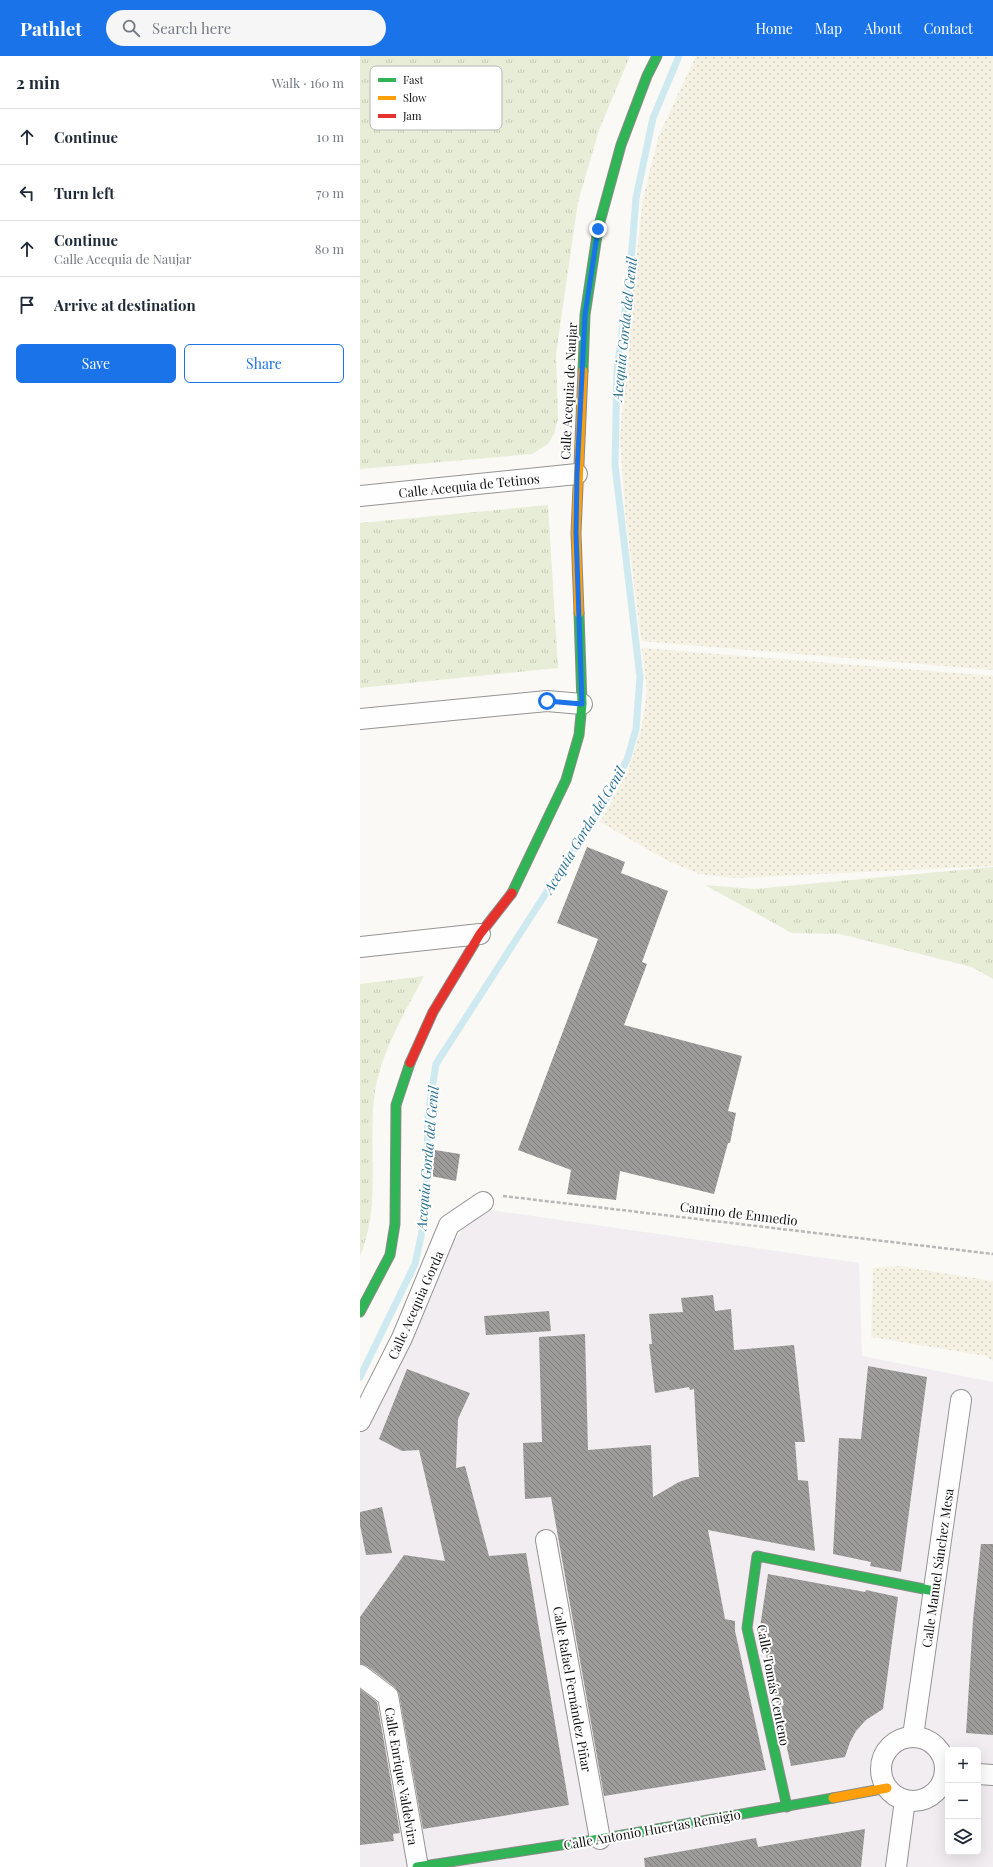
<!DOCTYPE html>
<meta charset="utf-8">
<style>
:root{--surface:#fff;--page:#f6f6f7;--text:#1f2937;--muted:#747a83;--line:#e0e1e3;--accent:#1a73e8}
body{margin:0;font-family:"Playfair Display",serif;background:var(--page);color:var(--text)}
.controls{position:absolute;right:12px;bottom:12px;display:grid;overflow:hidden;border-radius:6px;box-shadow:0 4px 16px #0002}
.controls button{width:36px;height:36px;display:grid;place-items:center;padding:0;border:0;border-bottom:1px solid var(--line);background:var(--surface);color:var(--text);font:20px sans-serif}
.stop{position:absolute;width:12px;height:12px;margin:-9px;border:3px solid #1a73e8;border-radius:50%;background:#fff}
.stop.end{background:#1a73e8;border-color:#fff;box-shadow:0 1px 4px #0008}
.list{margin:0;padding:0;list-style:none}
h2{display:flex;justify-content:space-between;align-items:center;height:52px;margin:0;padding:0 16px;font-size:17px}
h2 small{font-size:13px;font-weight:400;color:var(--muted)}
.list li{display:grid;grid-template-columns:26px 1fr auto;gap:12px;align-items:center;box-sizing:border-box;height:56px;padding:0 16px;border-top:1px solid var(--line)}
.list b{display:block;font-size:15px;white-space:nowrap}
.list p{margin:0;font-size:13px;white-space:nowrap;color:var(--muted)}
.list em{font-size:13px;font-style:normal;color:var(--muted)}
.actions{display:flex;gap:8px;padding:12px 16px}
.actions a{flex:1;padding:9px 0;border:1px solid var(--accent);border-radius:6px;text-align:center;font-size:14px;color:var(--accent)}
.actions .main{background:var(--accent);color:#fff}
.icon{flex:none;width:22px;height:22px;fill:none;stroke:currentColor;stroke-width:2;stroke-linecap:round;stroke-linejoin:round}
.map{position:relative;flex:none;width:633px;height:1811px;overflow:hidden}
header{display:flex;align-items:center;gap:24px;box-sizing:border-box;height:56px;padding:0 20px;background:var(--accent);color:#fff}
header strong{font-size:19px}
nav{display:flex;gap:22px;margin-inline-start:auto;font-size:14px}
.search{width:280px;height:36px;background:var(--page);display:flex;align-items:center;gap:10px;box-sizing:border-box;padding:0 14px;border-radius:22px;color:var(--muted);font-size:15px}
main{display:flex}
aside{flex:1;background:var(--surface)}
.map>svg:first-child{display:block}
</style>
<header>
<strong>Pathlet</strong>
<div class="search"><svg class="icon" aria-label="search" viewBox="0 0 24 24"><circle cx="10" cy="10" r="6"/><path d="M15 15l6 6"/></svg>Search here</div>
<nav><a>Home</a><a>Map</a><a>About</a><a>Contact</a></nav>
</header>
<main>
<aside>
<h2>2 min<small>Walk · 160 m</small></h2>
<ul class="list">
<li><svg class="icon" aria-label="ahead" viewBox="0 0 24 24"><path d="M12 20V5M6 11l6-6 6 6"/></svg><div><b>Continue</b></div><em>10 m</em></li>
<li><svg class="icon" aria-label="left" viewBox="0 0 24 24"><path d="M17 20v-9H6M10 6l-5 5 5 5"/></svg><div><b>Turn left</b></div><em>70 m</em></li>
<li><svg class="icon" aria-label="ahead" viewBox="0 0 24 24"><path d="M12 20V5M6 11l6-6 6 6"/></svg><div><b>Continue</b><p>Calle Acequia de Naujar</p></div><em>80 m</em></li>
<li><svg class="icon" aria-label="arrive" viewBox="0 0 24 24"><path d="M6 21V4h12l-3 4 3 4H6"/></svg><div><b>Arrive at destination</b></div></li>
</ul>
<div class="actions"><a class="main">Save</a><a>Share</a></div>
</aside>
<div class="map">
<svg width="633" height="1811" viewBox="0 0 633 1811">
<defs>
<pattern id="farmland-dots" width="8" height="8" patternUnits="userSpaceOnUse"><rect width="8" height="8" fill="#f5f1e3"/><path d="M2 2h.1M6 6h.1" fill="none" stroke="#d1cdc2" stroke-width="1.8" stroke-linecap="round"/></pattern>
<pattern id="grass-tufts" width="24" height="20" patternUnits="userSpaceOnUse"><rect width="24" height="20" fill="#e7edd7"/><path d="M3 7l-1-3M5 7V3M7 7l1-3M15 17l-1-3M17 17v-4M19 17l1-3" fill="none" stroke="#c5cab7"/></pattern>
<pattern id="building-back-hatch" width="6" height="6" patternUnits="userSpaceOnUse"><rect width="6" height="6" fill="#9e9c9a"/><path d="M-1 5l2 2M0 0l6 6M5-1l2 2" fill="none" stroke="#7f7e7c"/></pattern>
</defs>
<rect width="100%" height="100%" fill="#faf9f5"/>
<path fill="#f1edf0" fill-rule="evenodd" d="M116,1152L499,1207L502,1300L633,1326V1811H0V1375L32,1284ZM588,1694H618V1796H588Z"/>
<g fill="url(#farmland-dots)">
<path d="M336,0H633V614L281,585L265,455L260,381L267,291L283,142L299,79Z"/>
<path d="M282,592L633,620V810L376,822L339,818L308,805L240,766L268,715L281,674L287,636Z"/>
<path d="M539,1210L633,1225V1305L626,1300L511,1281L513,1212Z"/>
</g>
<g fill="url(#grass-tufts)">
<path d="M0,0H270L239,74L218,146L196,298L198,363L194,378L188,388L172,398L0,413Z"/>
<path d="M188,449L198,612L0,632V467Z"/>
<path d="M633,811V923L612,911L480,878L432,877L345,829L394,833Z"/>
<path d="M64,920C45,956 22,994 15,1035C7,1089 22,1149 0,1200V928Z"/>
</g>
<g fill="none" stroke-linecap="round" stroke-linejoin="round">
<path stroke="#cfe9f1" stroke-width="7" d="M0,1321L55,1208L66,1157L68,1059L76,1008L244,747L267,704L276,673L280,621L255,409L257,314L270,217L276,142L293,62L319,0"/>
</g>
<g fill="url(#building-back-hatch)">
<path d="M227,791L265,806L261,817L308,835L282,906L287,908L264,969L382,1000L368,1055L376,1057L370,1087H368L354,1138L260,1115L256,1144L207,1138L211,1114L158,1094L238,883L197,867Z"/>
<path d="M75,1094L100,1098L96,1125L71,1120Z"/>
<path d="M353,1239L355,1255L371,1253L374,1294L434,1289L445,1386H435L438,1424L448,1425L455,1495L348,1474L365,1563L375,1565V1575L406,1714L244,1740L191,1441L165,1443L163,1387L182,1386L179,1281L225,1278L228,1394L291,1389L293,1441L319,1426L334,1421H339L334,1333L330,1334L329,1331L295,1337L289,1288H292L289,1258L323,1256L321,1242Z"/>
<path d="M189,1255L191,1275L126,1279L124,1260Z"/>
<path d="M508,1310L567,1321L541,1516L510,1510L511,1506L473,1498L479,1382L501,1383Z"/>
<path d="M47,1313L110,1337L98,1363L96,1412L105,1410L129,1500L166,1497L209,1749L63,1773L39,1638L35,1631L7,1610L0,1608V1561L44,1499L85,1505L59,1394L42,1395L19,1383Z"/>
<path d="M22,1451L32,1497L6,1499L0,1469V1456Z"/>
<path d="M621,1488H633V1679L606,1677L613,1564Z"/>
<path d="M408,1518L505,1536L506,1534L538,1541L523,1653L506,1664L496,1675L490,1686L485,1701L431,1710L400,1571Z"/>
<path d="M0,1633L17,1646L40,1777L33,1778L34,1785L0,1789Z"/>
<path d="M505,1773L501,1811H285L284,1802L396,1782L398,1791Z"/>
</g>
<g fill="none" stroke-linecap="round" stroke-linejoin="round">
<g stroke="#959493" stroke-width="22">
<g id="street">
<path d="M0,440L217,418"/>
<path d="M0,663L187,645L222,648"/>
<path d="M0,891L120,878"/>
<path d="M0,1365L42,1282L89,1169L123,1146"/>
<path d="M186,1484L240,1783"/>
<path d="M0,1619L28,1640L58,1811"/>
<path d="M553,1680L601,1344"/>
<circle cx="553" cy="1713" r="32"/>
<path d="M618,1718L633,1719"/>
<path d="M536,1811L545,1744"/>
</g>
</g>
<g stroke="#8b8b89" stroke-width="11">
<g id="fast">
<path d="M223,315L225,259L238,173L261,89L287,20L297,0"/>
<path d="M152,837L206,724L219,679L222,648L219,557"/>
<path d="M0,1256L30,1199L35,1168L36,1049L50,1007"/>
<path d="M427,1751L387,1572L397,1500L574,1535"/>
<path d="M57,1811L240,1783L473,1742"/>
</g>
</g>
<g stroke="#8b8b89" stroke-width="11">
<g id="slow">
<path d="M219,557L216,477L223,315"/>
<path d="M473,1742L527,1732"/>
</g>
</g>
<g stroke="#8b8b89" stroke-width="11">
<path id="jam" d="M50,1007L73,956L120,878L152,837"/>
</g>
<path stroke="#b9b8b8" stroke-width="2.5" stroke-dasharray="4 2" stroke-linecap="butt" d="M143,1140L633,1198"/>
<use href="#street" stroke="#fefefe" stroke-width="20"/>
<use href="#fast" stroke="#30b455" stroke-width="9"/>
<use href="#slow" stroke="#ff9f0a" stroke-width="9"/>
<use href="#jam" stroke="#e5322d" stroke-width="9"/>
</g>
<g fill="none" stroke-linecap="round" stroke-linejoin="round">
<path stroke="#1a73e8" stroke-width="5" d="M187,645L222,648L216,477L217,418L225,259L238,173"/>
</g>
<g text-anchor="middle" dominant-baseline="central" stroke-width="4" stroke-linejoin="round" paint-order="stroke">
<g font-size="13" fill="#0f0f0f" stroke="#fff">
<text transform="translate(208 335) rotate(-87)">Calle Acequia de Naujar</text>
<text transform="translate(109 429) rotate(-6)">Calle Acequia de Tetinos</text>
<text transform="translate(379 1157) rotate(7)">Camino de Enmedio</text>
<text transform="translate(55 1249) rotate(-66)">Calle Acequia Gorda</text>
<text transform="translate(577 1512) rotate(-82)">Calle Manuel Sánchez Mesa</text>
<text transform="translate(414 1629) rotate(79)">Calle Tomás Centeno</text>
<text transform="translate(213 1633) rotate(80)">Calle Rafael Fernández Piñar</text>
<text transform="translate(42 1720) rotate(80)">Calle Enrique Valdelvira</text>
<text transform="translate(292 1773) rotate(-10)">Calle Antonio Huertas Remigio</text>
</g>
<g font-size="14" font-style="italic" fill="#277092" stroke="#fff">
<text transform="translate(264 273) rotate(-84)">Acequia Gorda del Genil</text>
<text transform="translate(224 774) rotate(-59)">Acequia Gorda del Genil</text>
<text transform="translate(67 1102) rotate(-85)">Acequia Gorda del Genil</text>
</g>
</g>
<rect x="10" y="10" width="132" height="64" rx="6" fill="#fff" stroke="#b7b7b7" stroke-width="1"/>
<rect x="18" y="22" width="18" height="4" fill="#30b455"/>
<rect x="18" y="40" width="18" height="4" fill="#ff9f0a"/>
<rect x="18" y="58" width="18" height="4" fill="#e5322d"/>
<g font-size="11" fill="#0f0f0f">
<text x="43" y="28">Fast</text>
<text x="43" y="46">Slow</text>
<text x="43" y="64">Jam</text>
</g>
</svg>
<div class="controls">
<button>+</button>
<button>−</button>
<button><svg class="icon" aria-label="layers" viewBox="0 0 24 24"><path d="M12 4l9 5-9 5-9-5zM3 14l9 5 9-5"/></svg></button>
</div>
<div class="stop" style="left:187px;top:645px"></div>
<div class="stop end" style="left:238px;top:173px"></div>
</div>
</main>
